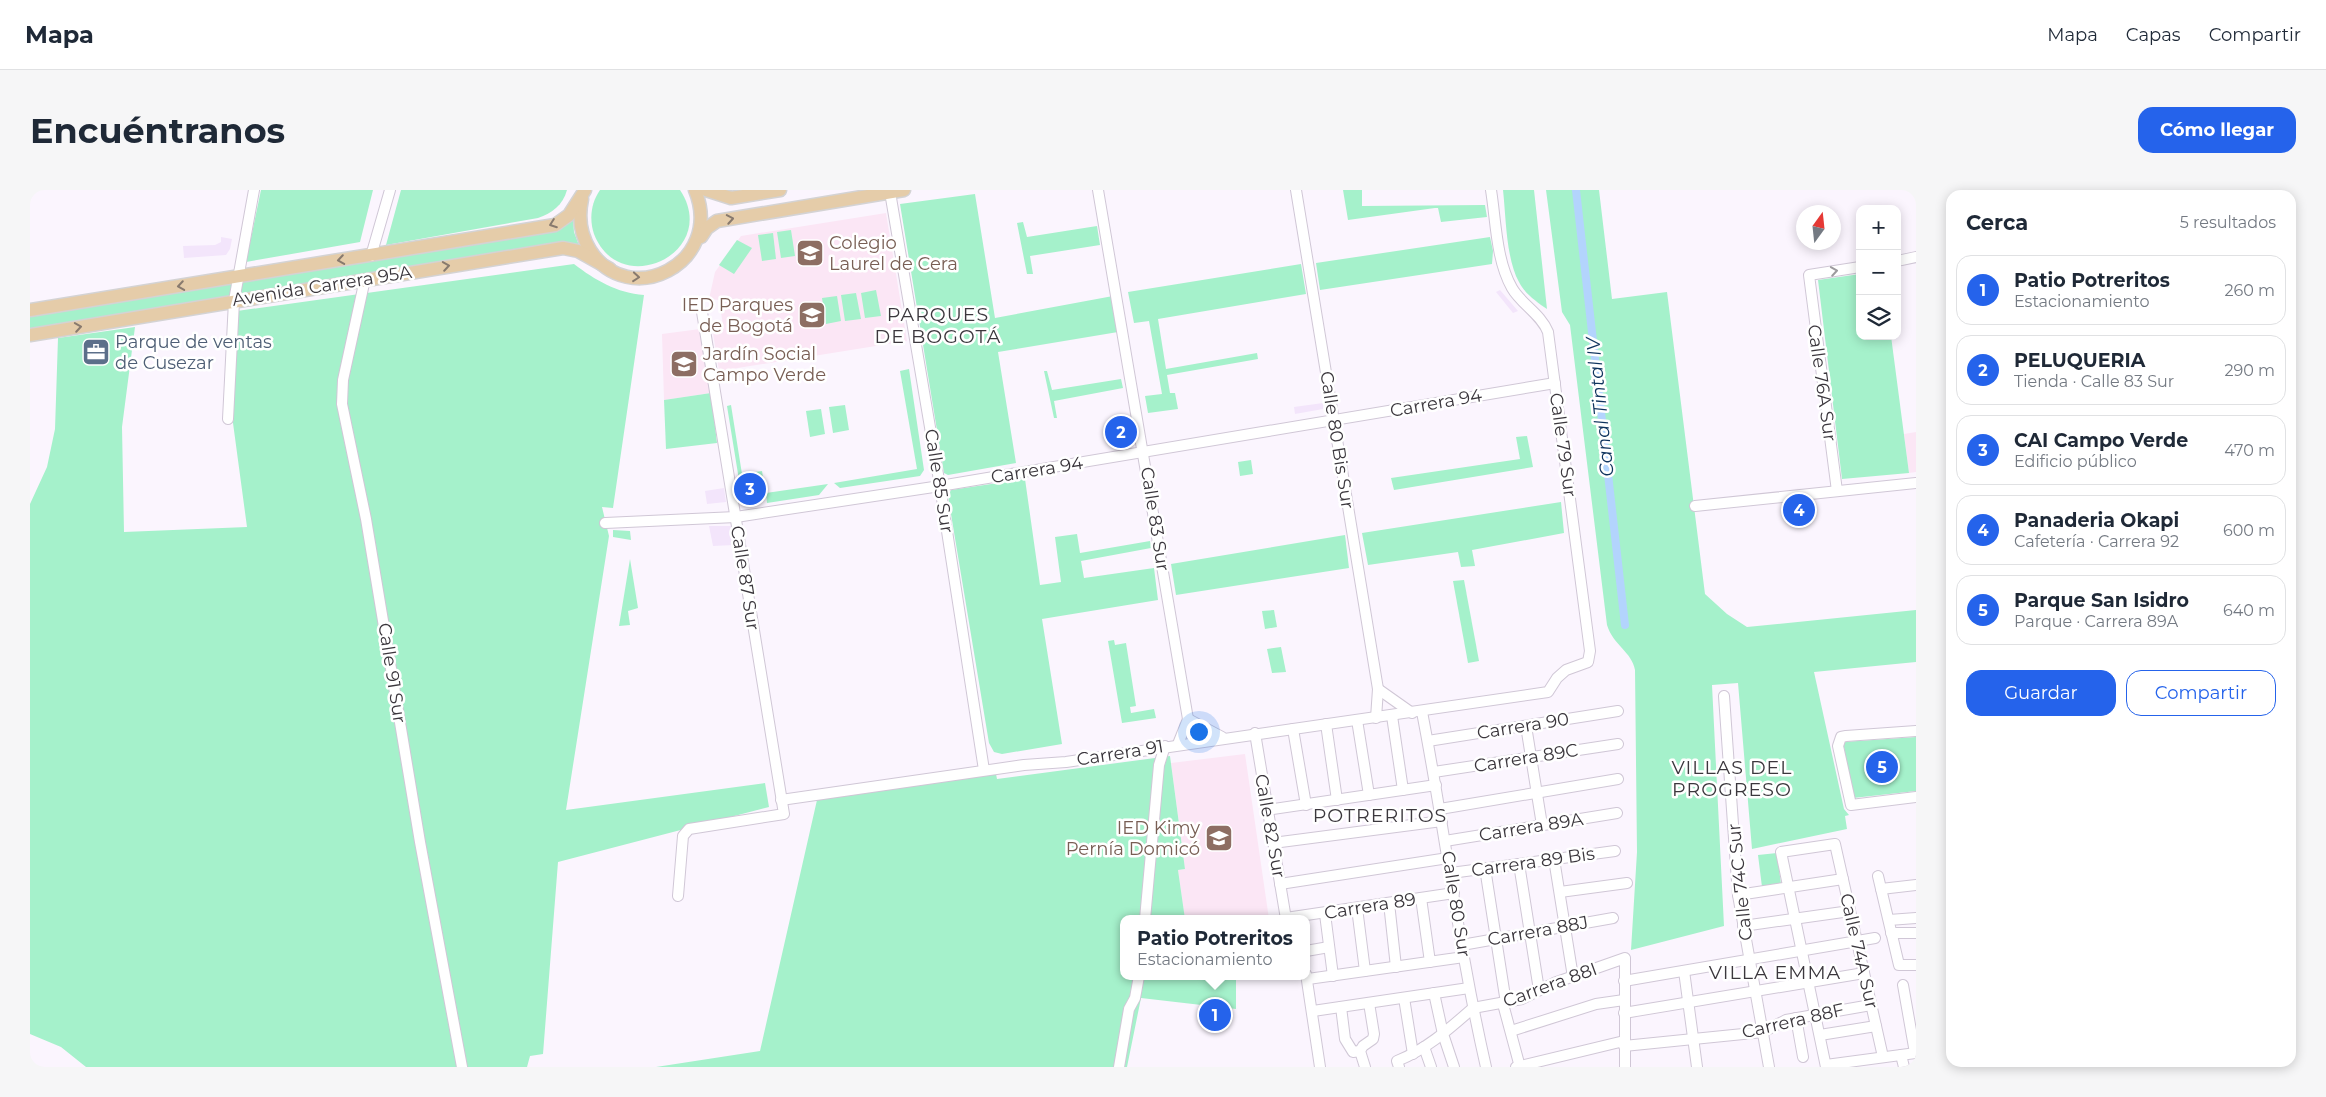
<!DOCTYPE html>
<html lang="es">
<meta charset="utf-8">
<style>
:root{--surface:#fff;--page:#f6f6f7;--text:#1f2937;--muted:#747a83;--line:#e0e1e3;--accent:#2563eb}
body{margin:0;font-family:Montserrat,sans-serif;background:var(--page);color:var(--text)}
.controls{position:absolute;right:15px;top:15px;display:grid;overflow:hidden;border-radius:10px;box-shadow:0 2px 12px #0003}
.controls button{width:45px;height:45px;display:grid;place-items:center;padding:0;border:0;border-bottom:1px solid var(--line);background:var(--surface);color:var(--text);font:25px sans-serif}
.compass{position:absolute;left:1766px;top:15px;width:45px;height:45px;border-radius:50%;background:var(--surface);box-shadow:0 2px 12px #0003;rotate:15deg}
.you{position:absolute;left:1168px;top:541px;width:18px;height:18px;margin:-12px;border:4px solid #fff;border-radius:50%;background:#1a73e8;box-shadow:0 0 0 8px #1a73e833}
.badge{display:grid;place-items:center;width:32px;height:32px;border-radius:50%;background:var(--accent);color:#fff;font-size:16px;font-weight:700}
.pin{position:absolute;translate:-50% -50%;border:2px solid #fff;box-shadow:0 1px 5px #0006}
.popup{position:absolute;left:1090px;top:725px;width:190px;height:65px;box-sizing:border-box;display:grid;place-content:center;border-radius:10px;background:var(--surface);filter:drop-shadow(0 1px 4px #0005);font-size:16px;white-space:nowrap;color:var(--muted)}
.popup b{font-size:19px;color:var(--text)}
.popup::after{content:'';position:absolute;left:50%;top:100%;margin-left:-10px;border:10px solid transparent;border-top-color:var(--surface)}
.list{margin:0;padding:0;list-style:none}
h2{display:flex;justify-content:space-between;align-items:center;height:65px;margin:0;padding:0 20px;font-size:21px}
h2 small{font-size:16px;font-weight:400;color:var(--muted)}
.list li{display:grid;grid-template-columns:32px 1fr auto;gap:15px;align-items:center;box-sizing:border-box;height:70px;margin:0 10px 10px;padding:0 10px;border:1px solid var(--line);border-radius:15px}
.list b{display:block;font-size:19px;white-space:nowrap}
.list p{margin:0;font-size:16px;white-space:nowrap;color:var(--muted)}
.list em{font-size:16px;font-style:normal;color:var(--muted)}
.actions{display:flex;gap:10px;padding:15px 20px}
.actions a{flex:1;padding:11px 0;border:1px solid var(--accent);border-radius:15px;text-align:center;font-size:18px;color:var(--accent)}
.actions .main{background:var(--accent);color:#fff}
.icon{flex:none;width:28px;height:28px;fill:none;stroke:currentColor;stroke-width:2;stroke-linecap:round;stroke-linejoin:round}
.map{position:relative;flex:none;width:1886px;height:877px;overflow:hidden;border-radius:15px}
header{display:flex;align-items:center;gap:30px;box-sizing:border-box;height:70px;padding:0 25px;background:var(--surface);border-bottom:1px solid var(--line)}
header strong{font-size:24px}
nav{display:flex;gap:28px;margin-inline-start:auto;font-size:18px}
.intro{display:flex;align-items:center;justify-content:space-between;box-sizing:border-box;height:120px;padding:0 30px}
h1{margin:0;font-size:35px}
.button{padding:12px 22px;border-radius:15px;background:var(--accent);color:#fff;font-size:18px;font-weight:700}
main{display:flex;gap:30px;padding:0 30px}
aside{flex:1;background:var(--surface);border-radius:15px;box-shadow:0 2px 12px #0003}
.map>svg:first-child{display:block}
</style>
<header>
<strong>Mapa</strong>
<nav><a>Mapa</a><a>Capas</a><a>Compartir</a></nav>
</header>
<div class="intro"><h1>Encuéntranos</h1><a class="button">Cómo llegar</a></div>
<main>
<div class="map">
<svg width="1886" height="877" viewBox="0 0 1886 877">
<rect width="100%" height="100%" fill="#fbf5fe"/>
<g fill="#f3e5fb">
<path d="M191,47L202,49L200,59L196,65L154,68L153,56L185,55L191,52Z"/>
<path d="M1470,100L1488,121L1483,123L1466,102Z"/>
<path d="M1293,213V219L1265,224L1264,217Z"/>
<path d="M694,298L696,312L677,314L675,301Z"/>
<path d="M679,336H701L704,355L683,356Z"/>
</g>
<g fill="#fbe6f5">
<path d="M856,23L877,151L689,181L682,137L693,135L689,110L679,109L685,82L711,46Z"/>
<path d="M670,139L681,203L634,210L632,144Z"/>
<path d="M1886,242V282L1879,283L1874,244Z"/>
<path d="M1215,564L1239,729H1155L1148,680L1155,679L1141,573Z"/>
</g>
<g fill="#a5f1cb">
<path d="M231,0H343L330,52L216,72Z"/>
<path d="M371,0H537C533,15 522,23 508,28L356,55Z"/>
<path d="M570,0H650C691,62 590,111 564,44C559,29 561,13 570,0Z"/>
<path d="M1313,0H1332V16L1455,15L1457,27L1411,32L1408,18H1405L1318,30Z"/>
<path d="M1473,0H1504L1517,119C1507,112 1495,104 1489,92C1476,69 1476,27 1473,0Z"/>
<path d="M1516,0H1569L1582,109L1637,102L1675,404L1697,424L1717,437L1886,420V472L1784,482L1814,619L1819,625L1815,626L1817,639L1722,659L1708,493L1682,495L1694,736L1601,760L1607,662L1605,480C1602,462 1583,455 1577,435L1540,135L1532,122Z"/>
<path d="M945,4L965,128L1083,106L1088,142L968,162L986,273L918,285L914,283L870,14Z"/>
<path d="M543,28L544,42L550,58L208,105L210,90Z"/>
<path d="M993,32L997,47L1067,36L1070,55L1000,66L1003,84H997L987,33Z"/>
<path d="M761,40L765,66L751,68L747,42Z"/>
<path d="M743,43L746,69L732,71L728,45Z"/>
<path d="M1460,47L1463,61L1462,74L1290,100L1286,73Z"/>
<path d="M707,50L722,58L704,84L689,75Z"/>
<path d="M544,74C565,90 587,103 614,105L583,318L572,317L579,346L536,620L735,593L739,617L528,672L513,864L500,866L497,877H56L31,857L0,844V314L17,277L25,239L28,148L105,137L92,237L94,342L217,337L203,233L207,121Z"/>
<path d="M1271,74L1276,104L1128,129L1136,179L1227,163L1228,169L1137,185L1140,203H1145L1148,219L1118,223L1115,206L1132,204L1119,131L1104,133L1098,102Z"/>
<path d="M1830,84V146H1861L1879,283L1812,289L1788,90Z"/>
<path d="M202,92L200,107L0,141V124Z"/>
<path d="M846,100L851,126L835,128L831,103Z"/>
<path d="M826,103L831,129L815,131L811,105Z"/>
<path d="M807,106L811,131L796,134L792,108Z"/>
<path d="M879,179L894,280L890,286L810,298L804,293L887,279L870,181Z"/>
<path d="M1014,181H1017L1022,200L1091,189L1093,198L1024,211L1027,228H1024Z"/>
<path d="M681,203L687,253L636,259L634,210Z"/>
<path d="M701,215L712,284L732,281L733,287L709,290L697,216Z"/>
<path d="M815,215L819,240L803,243L799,217Z"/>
<path d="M791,219L795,244L780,247L776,221Z"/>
<path d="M1497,246L1503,277L1364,300L1361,288L1490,269L1486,247Z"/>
<path d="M1221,270L1223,284L1210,286L1208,272Z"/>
<path d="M995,289L1010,395L1031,392L1025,347L1047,344L1050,363L1120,351L1121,358L1051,371L1054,388L1124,378L1128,410L1012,429L1032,554L972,564L964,562L959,553L918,306L921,300Z"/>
<path d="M798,294L789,305L737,313L736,303Z"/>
<path d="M1531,312L1534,343L1442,360L1445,376L1431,377L1428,362L1338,375L1332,343Z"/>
<path d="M583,340L600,341L601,350L583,347Z"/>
<path d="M1315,345L1319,378L1146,405L1141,374Z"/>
<path d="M600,369L608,418L598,421L600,435L589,436Z"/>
<path d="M1434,390L1449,471L1438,473L1423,391Z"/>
<path d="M1244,420L1247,437L1235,439L1232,421Z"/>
<path d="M1084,450L1085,455L1096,453L1106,516L1100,517L1101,523L1124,519L1126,528L1092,533L1078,451Z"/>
<path d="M1251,457L1256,482L1242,483L1237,459Z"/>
<path d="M1886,547V601L1823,608L1813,552Z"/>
<path d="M1140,566L1155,679L1148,680L1155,729H1094V786H1206V819L1111,808L1097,877H626L730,861L787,610L966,584L967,589Z"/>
<path d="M1747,663L1751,694L1732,697L1728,665Z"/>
</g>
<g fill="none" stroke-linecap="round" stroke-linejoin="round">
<path stroke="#b3d4fd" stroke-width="8" d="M1546,0L1595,435"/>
<g stroke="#d0c7d6" stroke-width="12">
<g id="minor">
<path d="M1068,0L1158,529L1148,554"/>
<path d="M1266,0L1348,499L1346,528"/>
<path d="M860,2L910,296L954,580"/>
<path d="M341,66L360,0"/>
<path d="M1867,71L1886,67"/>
<path d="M335,89L313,190L312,214L336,329L390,652L432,877"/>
<path d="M198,229L204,111L224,0"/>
<path d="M1807,301L1779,85L1830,77"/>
<path d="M1665,316L1886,293"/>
<path d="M575,333L706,327L910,296L1525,193"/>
<path d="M1348,499L1382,523"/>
<path d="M1694,506L1708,705L1739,877"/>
<path d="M1392,522C1415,640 1429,760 1456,877"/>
<path d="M1362,526L1373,600"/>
<path d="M1158,529L1192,547"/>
<path d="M1327,530L1339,605"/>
<path d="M1296,534L1307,610"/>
<path d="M1496,536L1512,635"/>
<path d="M1263,539L1276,615"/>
<path d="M1886,541L1816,546L1811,547L1808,556L1821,615L1886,607"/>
<path d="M1225,543L1256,729"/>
<path d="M1398,551L1588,521"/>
<path d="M1404,582L1588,554"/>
<path d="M751,610L994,575L1036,572L1518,502L1527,488L1536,480L1558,472L1560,461L1518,142C1511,124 1491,114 1482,98C1466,70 1466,31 1461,0"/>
<path d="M1410,619L1588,589"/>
<path d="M1237,620L1406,595"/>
<path d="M1415,651L1587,623"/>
<path d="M1243,653L1412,631"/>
<path d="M1524,669L1543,787"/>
<path d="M1489,674L1509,800"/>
<path d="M1455,678L1476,813"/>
<path d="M1421,683L1585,661"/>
<path d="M1848,686L1869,775H1886"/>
<path d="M1250,694L1418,668"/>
<path d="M1851,699L1886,695"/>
<path d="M1530,702L1597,693"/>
<path d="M1708,705L1813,689"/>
<path d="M648,706L653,646L659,639L754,624L672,122"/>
<path d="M1391,708L1400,772"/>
<path d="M1359,713L1366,777"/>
<path d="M1327,718L1335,781"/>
<path d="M1295,724L1303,786"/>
<path d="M1256,728L1424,703"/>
<path d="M1115,729L1129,575L1135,556"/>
<path d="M1859,730L1886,728"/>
<path d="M1713,736L1820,721"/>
<path d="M1861,743H1886"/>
<path d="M1432,755L1583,728"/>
<path d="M1276,761L1299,757"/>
<path d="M1654,781L1667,877"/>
<path d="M1276,784L1290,877"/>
<path d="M1278,789L1434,767"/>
<path d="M1594,791L1845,748"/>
<path d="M1873,795L1885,863"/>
<path d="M1404,803L1413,844L1424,877"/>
<path d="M1374,808L1383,864"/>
<path d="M1473,814L1490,877"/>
<path d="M1311,817L1315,849L1323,862L1330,861"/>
<path d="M1443,818L1492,809L1524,793L1595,768V877"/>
<path d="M1283,821L1439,798"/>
<path d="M1594,823L1834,783"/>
<path d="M1766,828L1773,867"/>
<path d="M1481,841L1566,814L1594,810"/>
<path d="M1790,845L1846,836"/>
<path d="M1594,856L1733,842L1756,830L1841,815"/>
<path d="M1394,857L1401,877"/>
<path d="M1871,865L1874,877"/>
<path d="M1796,875L1886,863"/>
<path d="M1089,877L1099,819L1105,808L1109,786"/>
<path d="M1335,877L1330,861L1333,856L1343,849L1344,844L1339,813"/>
<path d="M1369,877L1367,871C1397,859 1419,839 1443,818"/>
<path d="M1486,877L1594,851"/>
<path d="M1796,877L1751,662L1805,654L1853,867"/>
</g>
</g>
<g stroke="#d4d3d4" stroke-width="15">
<g id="major">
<path d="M676,0L701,8L750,0"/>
<path d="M552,9C548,28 550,44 560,60C598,121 695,74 665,0"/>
<path d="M671,47L677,38L687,31L874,0"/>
<path d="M0,120L525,35L539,25L555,0"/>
<path d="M0,145L533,58L548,61L580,79"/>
</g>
</g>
<use href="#minor" stroke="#fff" stroke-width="10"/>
<use href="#major" stroke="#e5cca9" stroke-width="12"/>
</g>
<defs><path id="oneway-chevron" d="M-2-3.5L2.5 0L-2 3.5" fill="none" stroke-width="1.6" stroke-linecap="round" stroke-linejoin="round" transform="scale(1.25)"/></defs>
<g stroke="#887a6e">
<use href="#oneway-chevron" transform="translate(700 29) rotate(-10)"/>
<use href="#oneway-chevron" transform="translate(523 34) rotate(160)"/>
<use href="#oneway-chevron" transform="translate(311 70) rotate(171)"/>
<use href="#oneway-chevron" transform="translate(416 76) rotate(-9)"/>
<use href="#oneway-chevron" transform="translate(606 87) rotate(5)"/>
<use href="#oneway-chevron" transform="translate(151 96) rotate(171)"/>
<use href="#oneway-chevron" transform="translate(48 137) rotate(-9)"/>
</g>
<use stroke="#9d9b9e" href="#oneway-chevron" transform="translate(1804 81) rotate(-9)"/>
<defs>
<g id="school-square" transform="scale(1.4375)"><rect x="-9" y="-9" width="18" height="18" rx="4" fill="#8d6e63" stroke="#fff"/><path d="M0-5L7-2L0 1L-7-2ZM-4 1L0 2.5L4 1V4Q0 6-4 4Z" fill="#fff"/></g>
<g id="office-square" transform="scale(1.4375)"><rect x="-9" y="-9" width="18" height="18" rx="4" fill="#5c6f8a" stroke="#fff"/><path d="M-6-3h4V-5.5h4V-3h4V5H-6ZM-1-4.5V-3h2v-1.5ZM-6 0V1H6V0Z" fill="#fff"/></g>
</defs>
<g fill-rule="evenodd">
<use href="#school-square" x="780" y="63"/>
<use href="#school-square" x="782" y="125"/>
<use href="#office-square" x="66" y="162"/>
<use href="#school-square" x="654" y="174"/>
<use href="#school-square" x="1189" y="648"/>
</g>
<g text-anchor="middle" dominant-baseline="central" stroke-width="5" stroke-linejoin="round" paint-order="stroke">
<g font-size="18" fill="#785e54" stroke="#fff" text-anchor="start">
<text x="799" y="53">Colegio<tspan x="799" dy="21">Laurel de Cera</tspan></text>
<text x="763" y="115" text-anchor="end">IED Parques<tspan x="763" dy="21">de Bogotá</tspan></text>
<text x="673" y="164">Jardín Social<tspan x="673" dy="21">Campo Verde</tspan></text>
<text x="1170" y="638" text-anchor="end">IED Kimy<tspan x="1170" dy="21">Pernía Domicó</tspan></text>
</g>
<g font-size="18" fill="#3b373d" stroke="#fff">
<text transform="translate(292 96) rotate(-9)">Avenida Carrera 95A</text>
<text transform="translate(1792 193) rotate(82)">Calle 76A Sur</text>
<text transform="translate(1406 213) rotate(-10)">Carrera 94</text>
<text transform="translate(1307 250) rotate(81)">Calle 80 Bis Sur</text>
<text transform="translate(1533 255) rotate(82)">Calle 79 Sur</text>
<text transform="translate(1007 280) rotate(-9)">Carrera 94</text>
<text transform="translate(909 291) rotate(81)">Calle 85 Sur</text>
<text transform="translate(1125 329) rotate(81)">Calle 83 Sur</text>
<text transform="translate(715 388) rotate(81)">Calle 87 Sur</text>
<text transform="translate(362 483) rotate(81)">Calle 91 Sur</text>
<text transform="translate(1493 536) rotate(-9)">Carrera 90</text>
<text transform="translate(1090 563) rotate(-9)">Carrera 91</text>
<text transform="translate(1496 568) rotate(-9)">Carrera 89C</text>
<text transform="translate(1240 636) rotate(80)">Calle 82 Sur</text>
<text transform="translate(1501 637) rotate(-9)">Carrera 89A</text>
<text transform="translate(1503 672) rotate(-8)">Carrera 89 Bis</text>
<text transform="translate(1710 692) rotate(-96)">Calle 74C Sur</text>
<text transform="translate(1426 714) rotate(81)">Calle 80 Sur</text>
<text transform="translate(1340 716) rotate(-9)">Carrera 89</text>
<text transform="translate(1508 741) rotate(-10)">Carrera 88J</text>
<text transform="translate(1829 761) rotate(77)">Calle 74A Sur</text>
<text transform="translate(1520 795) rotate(-20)">Carrera 88I</text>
<text transform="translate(1763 831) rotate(-13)">Carrera 88F</text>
</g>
<g font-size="18" fill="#4e5e75" stroke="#fff" text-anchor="start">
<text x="85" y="152">Parque de ventas<tspan x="85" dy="21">de Cusezar</tspan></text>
</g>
<g font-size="19" letter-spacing="1" fill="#3b373d" stroke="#fff">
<text x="908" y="124">PARQUES<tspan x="908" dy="22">DE BOGOTÁ</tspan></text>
<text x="1702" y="577">VILLAS DEL<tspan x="1702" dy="22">PROGRESO</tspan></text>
<text x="1350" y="625">POTRERITOS</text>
<text x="1745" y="782">VILLA EMMA</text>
</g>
<g font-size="19" font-style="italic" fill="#0e335d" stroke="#fff">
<text transform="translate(1570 217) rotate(-96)">Canal Tintal IV</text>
</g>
</g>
</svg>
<div class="controls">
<button>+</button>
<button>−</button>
<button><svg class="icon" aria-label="layers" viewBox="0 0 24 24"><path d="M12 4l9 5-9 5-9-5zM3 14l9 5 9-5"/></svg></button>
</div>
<svg class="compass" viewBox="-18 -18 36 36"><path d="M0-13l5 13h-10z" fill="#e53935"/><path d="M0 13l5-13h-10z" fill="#747a83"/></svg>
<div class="you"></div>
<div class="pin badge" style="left:1185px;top:825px">1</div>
<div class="popup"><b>Patio Potreritos</b>Estacionamiento</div>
<div class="pin badge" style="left:1091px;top:242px">2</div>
<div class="pin badge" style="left:720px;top:299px">3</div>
<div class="pin badge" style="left:1769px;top:320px">4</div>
<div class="pin badge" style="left:1852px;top:577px">5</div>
</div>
<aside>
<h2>Cerca<small>5 resultados</small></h2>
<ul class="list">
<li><span class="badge">1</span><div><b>Patio Potreritos</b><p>Estacionamiento</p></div><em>260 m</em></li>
<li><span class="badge">2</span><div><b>PELUQUERIA</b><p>Tienda · Calle 83 Sur</p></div><em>290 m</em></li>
<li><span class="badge">3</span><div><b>CAI Campo Verde</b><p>Edificio público</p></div><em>470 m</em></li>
<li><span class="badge">4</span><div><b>Panaderia Okapi</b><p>Cafetería · Carrera 92</p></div><em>600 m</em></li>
<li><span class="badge">5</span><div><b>Parque San Isidro</b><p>Parque · Carrera 89A</p></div><em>640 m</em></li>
</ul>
<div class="actions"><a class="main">Guardar</a><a>Compartir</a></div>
</aside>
</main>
